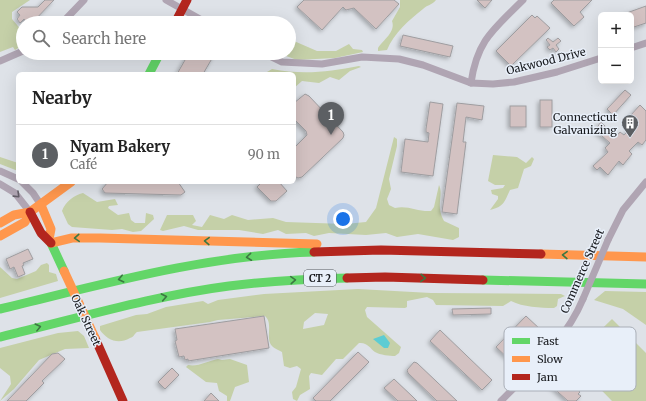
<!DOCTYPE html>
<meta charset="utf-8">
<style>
:root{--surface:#fff;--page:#f2f2f2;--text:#222;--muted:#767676;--line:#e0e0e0;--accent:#5c5f63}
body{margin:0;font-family:Merriweather,serif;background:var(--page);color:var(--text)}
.controls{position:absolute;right:12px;top:12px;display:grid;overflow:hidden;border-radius:6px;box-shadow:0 4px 16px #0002}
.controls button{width:36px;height:36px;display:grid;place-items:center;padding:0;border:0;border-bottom:1px solid var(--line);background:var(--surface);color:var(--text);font:20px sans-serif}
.you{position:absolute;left:343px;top:219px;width:14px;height:14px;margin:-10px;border:3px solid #fff;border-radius:50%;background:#1a73e8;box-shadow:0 0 0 6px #1a73e833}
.badge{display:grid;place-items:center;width:26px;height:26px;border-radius:50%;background:var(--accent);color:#fff;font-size:13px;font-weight:700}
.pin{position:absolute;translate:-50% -33px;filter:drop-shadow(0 1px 2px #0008)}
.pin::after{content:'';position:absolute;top:21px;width:14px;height:12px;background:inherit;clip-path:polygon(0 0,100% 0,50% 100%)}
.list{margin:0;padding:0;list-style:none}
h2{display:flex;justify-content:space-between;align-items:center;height:52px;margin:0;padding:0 16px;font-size:17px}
h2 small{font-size:13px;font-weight:400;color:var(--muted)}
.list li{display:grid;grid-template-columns:26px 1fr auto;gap:12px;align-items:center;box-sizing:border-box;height:60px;padding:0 16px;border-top:1px solid var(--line)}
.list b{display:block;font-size:15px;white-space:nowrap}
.list p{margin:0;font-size:13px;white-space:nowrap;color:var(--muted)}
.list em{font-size:13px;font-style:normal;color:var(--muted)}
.icon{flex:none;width:22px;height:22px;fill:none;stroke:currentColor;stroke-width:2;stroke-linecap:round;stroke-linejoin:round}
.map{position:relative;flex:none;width:646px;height:401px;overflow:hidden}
.search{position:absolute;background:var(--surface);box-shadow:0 4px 16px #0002;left:16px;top:16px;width:280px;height:44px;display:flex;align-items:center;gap:10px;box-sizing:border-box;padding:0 14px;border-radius:22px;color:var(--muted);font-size:15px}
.panel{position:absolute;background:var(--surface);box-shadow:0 4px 16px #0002;left:16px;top:72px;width:280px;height:112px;border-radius:6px}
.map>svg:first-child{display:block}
</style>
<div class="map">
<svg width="646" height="401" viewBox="0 0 646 401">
<defs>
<filter id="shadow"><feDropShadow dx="-2" dy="2" stdDeviation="2" flood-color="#0004"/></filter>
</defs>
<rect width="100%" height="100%" fill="#dee2e8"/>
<g fill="#c5d0a8" fill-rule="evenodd">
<path d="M0,0H30L12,12V19L23,32V45L15,50L13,47L0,52Z"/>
<path d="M400,0H436C432,5 427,5 423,9C409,20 394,33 387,50L378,51V48C383,40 396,32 392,21L400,7Z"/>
<path d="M294,41L317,51H336L349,44L353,49L362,50L363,52L335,58L297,60L278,53H289V43Z"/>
<path d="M359,66L361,67L350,71L339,80L330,77L319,83L302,81L294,88V74H268L267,72L272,69C302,75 329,72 359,66Z"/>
<path d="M394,137L397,139V146L389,179L391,189L387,199L389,205L395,208C408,205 418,212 431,211L434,207L439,185C444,196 435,205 444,221L459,228V237L453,240L418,234L397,237L386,233L366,235L329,233L314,236L306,233L286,234L278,230L263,234L239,230H198L184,226L163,231L160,230L167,215H193L196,221L192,225L202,227L210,215L224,219L232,215L248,220L273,218L286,222L345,224L366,222L376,208Z"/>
<path d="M493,155L517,157L526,163L532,157L534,159L531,166L524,169L518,188L510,190C504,202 505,206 490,210L498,199V196L492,194L491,190L503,188L505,185H495L488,181Z"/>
<path d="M0,157L18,163V171L0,164Z"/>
<path d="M83,193L97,202L115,199L118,205L109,206L108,208L118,215L129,213L131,220L135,223H145L146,213L153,215L154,219L141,231L133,232L122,229L112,230L72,227L68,224L62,211C65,202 74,195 83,193Z"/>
<path d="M47,263L49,265V272L56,274L58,281L0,298V267L12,278L17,279L36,271L41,265Z"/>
<path d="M358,289L431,293L561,294L565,296L558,299L557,306L554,308C540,308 523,307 511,301L503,306L436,305L433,300L427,297L407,301V307L405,308L367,307L365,310L367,317L401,347L399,353L395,356C390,356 380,355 375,352C370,348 367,342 359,343L343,359H336L322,375L311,373L309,376L310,389L300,395L297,401L293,399L292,392L296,387L301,369L297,366L290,368L284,366L282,352C279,350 275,349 273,347C264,339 274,324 265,316L218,320L210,322L137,332C134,334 134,337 130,338C118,345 107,340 100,330V326L136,315L147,314L166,307L203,301L208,304L218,300L264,294ZM315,313L328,314L324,325L303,329L304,322Z"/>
<path d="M605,291L646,292V325L623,309L594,300Z"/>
<path d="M612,319L646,353V401H612L571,359Z"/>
<path d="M78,331L84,336L89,348L65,349L39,360L14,389L0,401L11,384L10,376L0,368V348L58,333Z"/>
<path d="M218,359L222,360L230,359L247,365L249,382L235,387L230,401H227V396L219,391L217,383L206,382L186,367L188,365C198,367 208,361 218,359Z"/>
</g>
<path fill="#5cccd3" d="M384,335L390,343L388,348H384L373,339Z"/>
<g fill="#d3c2c2" stroke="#9e9da0" filter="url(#shadow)">
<path d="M45,0H54L32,23H27L24,19L20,23L17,19L20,15L17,12L22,7H38Z"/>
<path d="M304,0H394L399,4L376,29L354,8L346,10L343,7L322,30L297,7Z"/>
<path d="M477,0H492L485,8Z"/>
<path d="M554,0H592L580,12L584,17L574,26L551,3Z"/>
<path d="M646,6V23L631,28V15H621Z"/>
<path d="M532,15L535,18L537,16L550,28L511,66L496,51Z"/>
<path d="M403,35L453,46L450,57L400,46Z"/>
<path d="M548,38L553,42L558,38L561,41L556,45L559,49L556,52L553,48L550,50L547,47L550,45L546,40Z"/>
<path d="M189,53H211L214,55L203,74H177Z"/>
<path d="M625,90L631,95L613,115L607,109Z"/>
<path d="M305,94L309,96L343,132L344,135L343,138L302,177L298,178L294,176V148L307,135L306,131L294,119V103Z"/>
<rect x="540" y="100" width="12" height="27"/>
<path d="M430,102L443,104L433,176L401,172L405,139L428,142L429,133L426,132V129Z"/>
<path d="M457,103L484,106L482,120L466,117L463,142H466L457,214L442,212Z"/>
<path d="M640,105L646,111V140L642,145L638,142L629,151L632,154L623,165L619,161L608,175L600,167L597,170L593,166L608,152L605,148L610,143L595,130L601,122L605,126L604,128L615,138L620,132L624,135L636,122L630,116Z"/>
<rect x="510" y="106" width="16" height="21"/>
<path d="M108,182H178L185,192L181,195L105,193L102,189Z"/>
<path d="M262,182H279L287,191L276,201H271L257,187Z"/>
<path d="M28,249L33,259L23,263L24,265L22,266L25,274L18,277L14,267L10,269L6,259Z"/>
<path d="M491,308V314L453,315L452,309Z"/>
<path d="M264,316L269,348L188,361V359L185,360L184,356L179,357L175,341L177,340L175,329Z"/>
<path d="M526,316L541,330L511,361L496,347Z"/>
<path d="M440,330L492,380L482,390L430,341Z"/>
<path d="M358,352L369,362L330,401H316L313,398Z"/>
<path d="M58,353L65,359L42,381L44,383L26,401H7L52,354Z"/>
<path d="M414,362L417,363L457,401H437L408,373L407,370Z"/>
<path d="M172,368L179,375L165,389L158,382Z"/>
<path d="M562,370L568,376L566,379L580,392L578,394L581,396L576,401H568L549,384L548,380L556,372L559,374Z"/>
<path d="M394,379L413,397L417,401H398L384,388Z"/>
<path d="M211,393L219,401H204Z"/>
</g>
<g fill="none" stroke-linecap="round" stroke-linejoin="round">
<g stroke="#b0a5b3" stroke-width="7">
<path d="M166,0L207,23"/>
<path d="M62,23L84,0"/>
<path d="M631,48L646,43"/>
<path d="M264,53L282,62L322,64L362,57L399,59L423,65L471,83L493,84L514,82L557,72L601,58"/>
<path d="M0,61L23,51"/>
<path d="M471,83C477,40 494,29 523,0"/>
<path d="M0,171L18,179"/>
<path d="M22,182L33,193L41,205"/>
<path d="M0,184L15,193L30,212"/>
<path d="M608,240L623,210L646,182"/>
<path d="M501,401C532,369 566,340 583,299"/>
</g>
<g stroke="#63d668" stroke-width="9">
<path d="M149,74L160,53"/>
<path d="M51,243L64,271"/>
<path d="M483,280L646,284"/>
<path d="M0,309C104,284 206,255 314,252"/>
<path d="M0,337C76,319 152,296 229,286C268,281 308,279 347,278"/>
</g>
<g stroke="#ff974d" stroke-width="9">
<path d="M41,205L51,229L49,239"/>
<path d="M0,223L14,215L30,212L71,182"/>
<path d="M0,236L25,222L30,212"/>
<path d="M51,243L72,238H100L317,244"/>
<path d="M541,254L646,257"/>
</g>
<g stroke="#b3261e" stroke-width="9">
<path d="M175,23L187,0"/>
<path d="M30,212L41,233L51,243"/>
<path d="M314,252L381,250L541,254"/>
<path d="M347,278L385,277L483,280"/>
<path d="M95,338L123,401"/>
</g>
<path stroke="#b0a5b3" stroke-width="7" d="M583,299L608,240"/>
<path stroke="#ff974d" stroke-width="9" d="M64,271L95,338"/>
</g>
<defs><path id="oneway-chevron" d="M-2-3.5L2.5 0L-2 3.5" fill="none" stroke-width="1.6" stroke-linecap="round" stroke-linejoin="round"/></defs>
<use stroke="#635e68" href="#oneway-chevron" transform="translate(17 195) rotate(44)"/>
<g stroke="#3c7742">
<use href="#oneway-chevron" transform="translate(77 238) rotate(176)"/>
<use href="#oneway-chevron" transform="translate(207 241) rotate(-178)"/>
<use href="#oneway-chevron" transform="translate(565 255) rotate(-178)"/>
<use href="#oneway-chevron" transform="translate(249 257) rotate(174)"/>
<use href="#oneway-chevron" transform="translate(423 278) rotate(2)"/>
<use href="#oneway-chevron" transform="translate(121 279) rotate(167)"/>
<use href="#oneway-chevron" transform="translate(293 280) rotate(-4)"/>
<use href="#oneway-chevron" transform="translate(164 297) rotate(-11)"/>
<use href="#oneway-chevron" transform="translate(38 327) rotate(-14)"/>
</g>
<defs>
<g id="building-pin" transform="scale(0.9)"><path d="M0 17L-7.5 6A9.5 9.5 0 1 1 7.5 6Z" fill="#5c5f63" stroke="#e8eff9"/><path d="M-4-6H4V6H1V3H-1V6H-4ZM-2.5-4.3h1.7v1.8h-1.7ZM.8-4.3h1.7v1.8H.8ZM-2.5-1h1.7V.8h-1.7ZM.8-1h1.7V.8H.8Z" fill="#fff"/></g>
</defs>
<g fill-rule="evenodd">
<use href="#building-pin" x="630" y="123"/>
</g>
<g text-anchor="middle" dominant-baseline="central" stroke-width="3" stroke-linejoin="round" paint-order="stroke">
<rect fill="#e8eff9" stroke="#55585e" stroke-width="1" x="304" y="270" width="32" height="16" rx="3"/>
<g font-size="10" font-weight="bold" fill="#16181c">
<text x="320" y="278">CT 2</text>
</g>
<g font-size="11" fill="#16181c" stroke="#e8eff9">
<text transform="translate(546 61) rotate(-14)">Oakwood Drive</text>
<text transform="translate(582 271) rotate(-66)">Commerce Street</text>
<text transform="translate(86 320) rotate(65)">Oak Street</text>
</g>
<g font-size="11" fill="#16181c" stroke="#e8eff9" text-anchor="end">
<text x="617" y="117">Connecticut<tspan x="617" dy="13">Galvanizing</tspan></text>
</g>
</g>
<rect x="504" y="327" width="132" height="64" rx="6" fill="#e8eff9" stroke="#a9aeb7" stroke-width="1"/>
<rect x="512" y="338" width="18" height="6" fill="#63d668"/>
<rect x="512" y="356" width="18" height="6" fill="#ff974d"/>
<rect x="512" y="374" width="18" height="6" fill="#b3261e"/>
<g font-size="11" fill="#16181c">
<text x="537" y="345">Fast</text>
<text x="537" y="363">Slow</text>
<text x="537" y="381">Jam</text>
</g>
</svg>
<div class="controls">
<button>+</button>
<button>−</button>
</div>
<div class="you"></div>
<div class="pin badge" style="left:331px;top:135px">1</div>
<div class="search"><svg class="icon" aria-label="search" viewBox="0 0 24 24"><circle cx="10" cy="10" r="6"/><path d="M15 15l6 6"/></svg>Search here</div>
<section class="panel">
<h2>Nearby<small></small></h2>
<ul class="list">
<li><span class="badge">1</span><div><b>Nyam Bakery</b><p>Café</p></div><em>90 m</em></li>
</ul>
</section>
</div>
